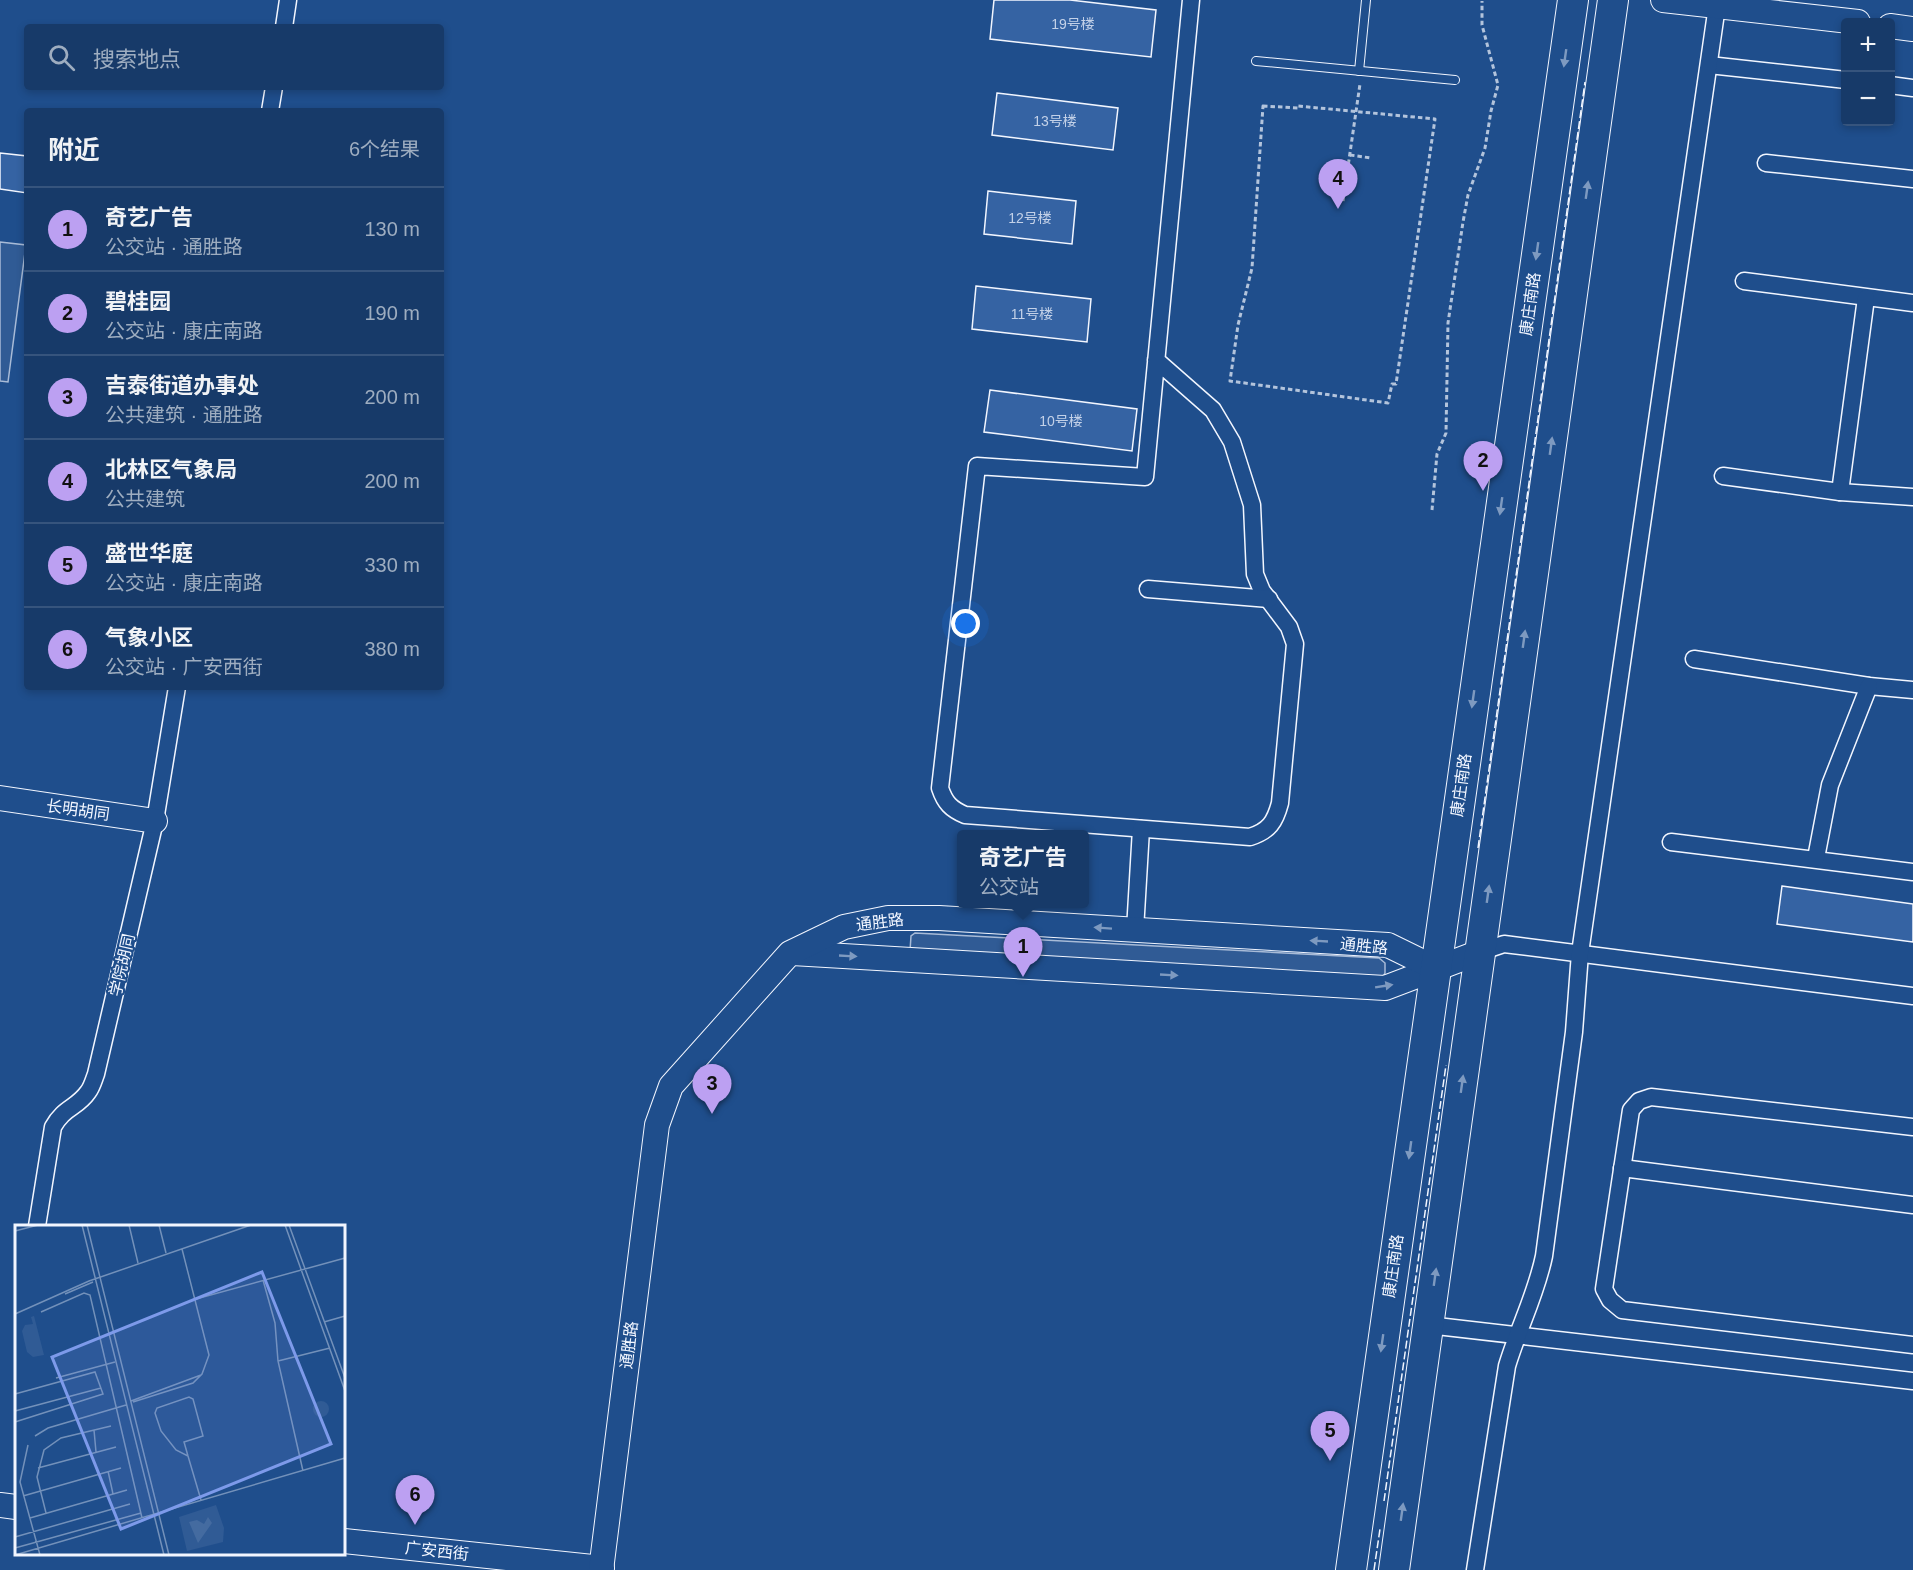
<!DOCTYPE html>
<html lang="zh">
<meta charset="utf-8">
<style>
:root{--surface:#173a69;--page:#244571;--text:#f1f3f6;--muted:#9eadc0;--line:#36547d;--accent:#bca0f2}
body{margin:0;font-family:Arial,"Noto Sans SC",sans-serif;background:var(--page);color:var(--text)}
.controls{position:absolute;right:18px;top:18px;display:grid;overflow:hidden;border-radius:6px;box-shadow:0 3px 9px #0003}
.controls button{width:54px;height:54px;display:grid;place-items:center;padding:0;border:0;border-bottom:2px solid var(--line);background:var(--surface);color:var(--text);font:30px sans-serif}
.you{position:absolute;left:966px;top:624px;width:21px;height:21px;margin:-15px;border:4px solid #fff;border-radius:50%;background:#1a73e8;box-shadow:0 0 0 9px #1a73e833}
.badge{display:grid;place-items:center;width:39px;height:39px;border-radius:50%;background:var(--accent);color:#111;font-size:20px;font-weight:700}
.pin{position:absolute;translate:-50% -50px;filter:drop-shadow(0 2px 3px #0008)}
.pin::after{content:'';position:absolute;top:32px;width:21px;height:18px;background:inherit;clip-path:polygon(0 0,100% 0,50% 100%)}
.popup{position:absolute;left:957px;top:830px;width:132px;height:78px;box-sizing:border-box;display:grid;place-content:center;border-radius:6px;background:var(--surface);filter:drop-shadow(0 2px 4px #0005);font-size:20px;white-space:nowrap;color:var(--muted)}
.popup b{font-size:22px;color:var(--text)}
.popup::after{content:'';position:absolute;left:50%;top:100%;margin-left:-12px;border:12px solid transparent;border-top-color:var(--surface)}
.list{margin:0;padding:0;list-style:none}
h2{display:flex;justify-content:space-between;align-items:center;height:78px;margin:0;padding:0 24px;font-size:26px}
h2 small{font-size:20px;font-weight:400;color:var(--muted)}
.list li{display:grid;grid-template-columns:39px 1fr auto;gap:18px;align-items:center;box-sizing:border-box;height:84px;padding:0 24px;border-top:2px solid var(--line)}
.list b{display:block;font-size:22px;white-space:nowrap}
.list p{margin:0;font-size:20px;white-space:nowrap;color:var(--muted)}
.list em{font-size:20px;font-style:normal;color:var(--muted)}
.icon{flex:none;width:33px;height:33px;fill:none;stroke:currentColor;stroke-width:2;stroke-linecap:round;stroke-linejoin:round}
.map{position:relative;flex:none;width:1913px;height:1570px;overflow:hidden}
.search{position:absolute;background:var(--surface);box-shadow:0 3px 9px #0003;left:24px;top:24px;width:420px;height:66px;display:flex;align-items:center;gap:15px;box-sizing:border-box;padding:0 21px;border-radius:6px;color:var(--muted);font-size:22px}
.panel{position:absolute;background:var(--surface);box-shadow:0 3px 9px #0003;left:24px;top:108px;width:420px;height:582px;border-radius:6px}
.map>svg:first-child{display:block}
</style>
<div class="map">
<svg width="1913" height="1570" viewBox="0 0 1913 1570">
<rect width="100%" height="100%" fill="#1f4e8c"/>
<g fill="#305b95" stroke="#a8bbd7" stroke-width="1.5">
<path d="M0,242L26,245L8,382L0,381Z"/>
<path d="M915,933L1379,958L1385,963V973L1383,977L910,951L911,936Z"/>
</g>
<g fill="#3563a3" stroke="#f2f6ff" stroke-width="1.5">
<path d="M994,0H1070L1156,10L1151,57L990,39Z"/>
<path d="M997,93L1118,108L1113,150L992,135Z"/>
<path d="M0,153L27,156V193L0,189Z"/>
<path d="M988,191L1076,201L1072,244L984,234Z"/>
<path d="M976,286L1091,299L1087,342L972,329Z"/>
<path d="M990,390L1137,409L1132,451L984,432Z"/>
<path d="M1782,886L1913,904V942L1777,924Z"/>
</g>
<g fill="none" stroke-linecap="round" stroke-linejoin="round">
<g stroke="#f2f6ff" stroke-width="10">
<g id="lane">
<path d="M1256,61L1455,80"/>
<path d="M1359,71L1366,0"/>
</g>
</g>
<g stroke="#f2f6ff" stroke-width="19">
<g id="street">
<path d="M284,27L288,0"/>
<path d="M1709,65L1846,80"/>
<path d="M1890,85L1913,88"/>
<path d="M270,111L274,87"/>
<path d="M1766,163L1913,179"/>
<path d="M1744,281L1913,303"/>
<path d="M1156,360L1213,410L1232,442L1252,505L1255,574L1262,591L1289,627L1295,644L1280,803C1275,822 1269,831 1250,837L965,815C951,809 945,803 940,788L977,466L1145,477L1191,0"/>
<path d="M1723,476L1840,492L1913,497"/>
<path d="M1840,492L1866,298"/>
<path d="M1148,589L1269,599"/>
<path d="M1694,659L1869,686L1913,690"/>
<path d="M1671,842L1913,872"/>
<path d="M1816,858L1830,785L1869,686"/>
<path d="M1135,930L1141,829"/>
<path d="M1480,952L1504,944L1913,996"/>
<path d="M1913,1127L1651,1097L1639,1101L1631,1110L1604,1289L1610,1300L1622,1310L1913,1345"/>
<path d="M1622,1168L1913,1205"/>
<path d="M37,1226L53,1127C64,1107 77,1108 88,1092C92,1087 94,1079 96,1074L155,821L177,687"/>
<path d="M1428,1325L1913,1381"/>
<path d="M1475,1570L1507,1366C1518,1329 1536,1295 1544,1256L1574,1032L1580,953L1717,6"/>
</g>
</g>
<g stroke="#f2f6ff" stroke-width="26">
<g id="secondary">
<path d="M1663,0L1858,22"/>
<path d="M1890,26L1913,29"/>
<path d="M0,798L155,821"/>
<path d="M792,953L1385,988L1480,952"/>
<path d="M0,1505L16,1507"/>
<path d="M344,1541L602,1568"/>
<path d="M601,1570L657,1125L671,1086L790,953L844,927L888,918H939L1388,945L1435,968"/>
</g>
</g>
<g stroke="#f2f6ff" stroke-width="32">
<g id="highway">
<path d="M1351,1570L1573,0"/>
<path d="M1394,1570L1613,0"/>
</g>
</g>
<g stroke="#b3c4dc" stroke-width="3" stroke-dasharray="4.5 3" stroke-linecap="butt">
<path d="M1263,106L1298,108V106L1435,119L1396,384H1392L1388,403L1230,381L1238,325L1252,268Z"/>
<path d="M1350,155L1371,158"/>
<path d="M1343,201L1360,84"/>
<path d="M1432,510L1437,454L1446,433L1448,323L1463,222L1468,195L1485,148L1491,111L1498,85L1482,25V1"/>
</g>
<use href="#lane" stroke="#1f4e8c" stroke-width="8"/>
<use href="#street" stroke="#1f4e8c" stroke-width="16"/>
<use href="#secondary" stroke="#1f4e8c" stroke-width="24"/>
<use href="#highway" stroke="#1f4e8c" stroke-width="30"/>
<g stroke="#f2f6ff" stroke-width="1.5" stroke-dasharray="8 3" stroke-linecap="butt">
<path d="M1478,848L1585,82"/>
<path d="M1384,1501L1446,1065"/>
<path d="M1374,1570L1380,1529"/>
</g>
</g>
<defs><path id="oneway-solid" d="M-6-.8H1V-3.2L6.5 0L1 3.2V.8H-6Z" transform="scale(1.5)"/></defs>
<g fill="#7e9ac0">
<use href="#oneway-solid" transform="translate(1565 58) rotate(98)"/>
<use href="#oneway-solid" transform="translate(1587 190) rotate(-82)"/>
<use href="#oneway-solid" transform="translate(1537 251) rotate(98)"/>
<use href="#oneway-solid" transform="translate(1551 446) rotate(-82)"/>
<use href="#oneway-solid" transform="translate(1501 506) rotate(98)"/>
<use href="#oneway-solid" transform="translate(1524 639) rotate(-82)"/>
<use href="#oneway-solid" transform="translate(1473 699) rotate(98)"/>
<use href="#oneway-solid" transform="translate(1488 894) rotate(-82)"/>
<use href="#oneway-solid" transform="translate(1103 928) rotate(-176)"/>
<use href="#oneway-solid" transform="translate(1319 941) rotate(-177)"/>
<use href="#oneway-solid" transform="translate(848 956) rotate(3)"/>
<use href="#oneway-solid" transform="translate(1169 975) rotate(3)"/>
<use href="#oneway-solid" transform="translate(1384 986) rotate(-9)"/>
<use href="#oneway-solid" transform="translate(1462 1084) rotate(-82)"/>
<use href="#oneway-solid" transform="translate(1410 1150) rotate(98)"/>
<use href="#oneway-solid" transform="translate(1435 1277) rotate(-82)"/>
<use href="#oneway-solid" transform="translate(1382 1343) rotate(98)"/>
<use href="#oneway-solid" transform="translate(1402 1512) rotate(-82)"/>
</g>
<g text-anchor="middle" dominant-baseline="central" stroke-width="4.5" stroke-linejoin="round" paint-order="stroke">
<g font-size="14" fill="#c3d1e8">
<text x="1073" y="24">19号楼</text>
<text x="1055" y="121">13号楼</text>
<text x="1030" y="218">12号楼</text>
<text x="1032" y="314">11号楼</text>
<text x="1061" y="421">10号楼</text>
</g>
<g font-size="16" fill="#f2f6ff" stroke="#1f4e8c">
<text transform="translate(1530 304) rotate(-82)">康庄南路</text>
<text transform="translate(1461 785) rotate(-82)">康庄南路</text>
<text transform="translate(78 810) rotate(8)">长明胡同</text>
<text transform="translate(880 922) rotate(-7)">通胜路</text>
<text transform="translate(1364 946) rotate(6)">通胜路</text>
<text transform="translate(122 965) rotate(-77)">学院胡同</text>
<text transform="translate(1393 1266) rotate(-82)">康庄南路</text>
<text transform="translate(629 1345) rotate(-83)">通胜路</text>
<text transform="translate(437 1551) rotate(6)">广安西街</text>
</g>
</g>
<g transform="translate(15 1225)">
<rect width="330" height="330" fill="#1f4e8c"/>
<path d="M19,91L29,130L18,132L12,127L7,106L10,100L18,99L16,92ZM298 184a8 8 0 1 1 16 0a8 8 0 1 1-16 0ZM201,280L209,303L208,317L172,326L164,292Z" fill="#305b95"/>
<path d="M193,292L197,298L183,318L174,297L182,295L189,299Z" fill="#446ba0"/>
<path fill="none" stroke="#7391ba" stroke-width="1.5" d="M67,0L149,330M72,0L154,330M114,0L123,38M144,0L151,28M270,0L330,166M274,0L330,153M0,6L23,0M248,55L260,98L263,136L288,246M50,69L78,57M181,74L330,33M26,87L69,68L75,70L127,293M0,89L74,56L236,0M309,97L330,91M263,136L315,123M41,153L100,137M0,169L80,147L88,169L0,197M116,176L186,150M118,177L178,158L187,149L194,130L167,24M0,186L86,163M79,205L81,227M20,211L33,203L111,180M13,220L5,257L25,330M173,231L169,217L188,211L178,174L174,172L142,183L140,188L146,206L161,225L173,231L186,275M23,243L101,222M93,246L98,269M8,271L106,243M31,288L22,252L29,225L46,213L96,201M15,293L112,265M0,312L115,279M0,323L126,288M0,330L330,233"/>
<path fill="#7d9aea" fill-opacity="0.15" stroke="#7d9aea" stroke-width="3" d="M247,47L316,219L106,304L37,132Z"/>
<rect width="330" height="330" fill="none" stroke="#f2f6ff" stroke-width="3"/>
</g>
</svg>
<div class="controls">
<button>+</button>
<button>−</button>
</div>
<div class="you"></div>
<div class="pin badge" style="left:1023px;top:977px">1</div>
<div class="popup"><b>奇艺广告</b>公交站</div>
<div class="pin badge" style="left:1483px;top:491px">2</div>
<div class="pin badge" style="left:712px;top:1114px">3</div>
<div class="pin badge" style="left:1338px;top:209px">4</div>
<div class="pin badge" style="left:1330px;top:1461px">5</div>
<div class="pin badge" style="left:415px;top:1525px">6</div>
<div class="search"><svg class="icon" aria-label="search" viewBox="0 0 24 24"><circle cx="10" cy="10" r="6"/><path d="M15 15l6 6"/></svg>搜索地点</div>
<section class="panel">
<h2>附近<small>6个结果</small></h2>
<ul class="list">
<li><span class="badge">1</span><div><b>奇艺广告</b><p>公交站 · 通胜路</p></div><em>130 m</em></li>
<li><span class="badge">2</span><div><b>碧桂园</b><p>公交站 · 康庄南路</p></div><em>190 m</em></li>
<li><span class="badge">3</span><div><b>吉泰街道办事处</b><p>公共建筑 · 通胜路</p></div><em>200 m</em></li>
<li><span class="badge">4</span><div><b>北林区气象局</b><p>公共建筑</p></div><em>200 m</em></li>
<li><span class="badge">5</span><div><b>盛世华庭</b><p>公交站 · 康庄南路</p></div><em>330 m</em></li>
<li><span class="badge">6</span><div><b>气象小区</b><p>公交站 · 广安西街</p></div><em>380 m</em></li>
</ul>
</section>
</div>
